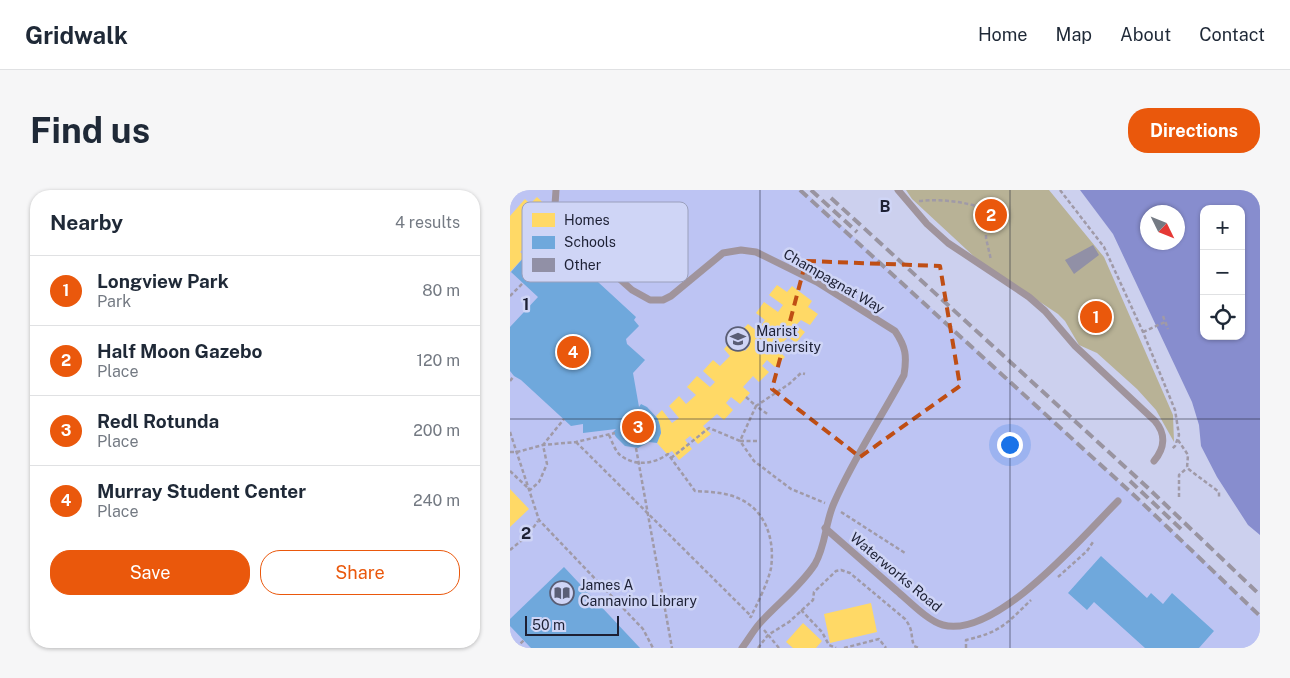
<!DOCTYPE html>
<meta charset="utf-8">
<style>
:root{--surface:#fff;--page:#f6f6f7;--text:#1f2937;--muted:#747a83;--line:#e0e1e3;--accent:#ea580c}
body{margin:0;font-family:"Public Sans",sans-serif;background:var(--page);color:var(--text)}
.controls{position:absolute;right:15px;top:15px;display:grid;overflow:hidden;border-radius:10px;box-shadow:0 1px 4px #0004}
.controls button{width:45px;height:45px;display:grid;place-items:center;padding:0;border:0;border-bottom:1px solid var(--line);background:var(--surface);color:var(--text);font:25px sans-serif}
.compass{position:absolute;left:630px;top:15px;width:45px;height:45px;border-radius:50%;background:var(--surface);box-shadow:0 1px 4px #0004;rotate:133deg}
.scale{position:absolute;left:15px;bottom:12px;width:94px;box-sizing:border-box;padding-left:5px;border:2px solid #1d2034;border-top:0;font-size:14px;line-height:18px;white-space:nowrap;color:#1d2034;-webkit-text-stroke:4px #cfd5f6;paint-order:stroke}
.you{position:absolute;left:499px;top:254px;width:18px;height:18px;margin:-12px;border:4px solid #fff;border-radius:50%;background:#1a73e8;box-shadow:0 0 0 8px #1a73e833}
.badge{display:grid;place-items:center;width:32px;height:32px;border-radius:50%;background:var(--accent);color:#fff;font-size:16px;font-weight:700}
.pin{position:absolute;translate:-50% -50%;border:2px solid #fff;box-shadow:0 1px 5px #0006}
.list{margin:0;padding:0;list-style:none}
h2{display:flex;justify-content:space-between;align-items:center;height:65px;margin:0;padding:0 20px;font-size:21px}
h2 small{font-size:16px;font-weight:400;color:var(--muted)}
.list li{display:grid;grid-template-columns:32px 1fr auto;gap:15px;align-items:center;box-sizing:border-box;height:70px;padding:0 20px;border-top:1px solid var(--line)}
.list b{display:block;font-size:19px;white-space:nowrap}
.list p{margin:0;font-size:16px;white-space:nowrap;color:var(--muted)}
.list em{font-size:16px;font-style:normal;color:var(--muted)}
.actions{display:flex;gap:10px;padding:15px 20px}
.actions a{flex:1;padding:11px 0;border:1px solid var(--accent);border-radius:20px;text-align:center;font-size:18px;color:var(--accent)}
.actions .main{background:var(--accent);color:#fff}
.icon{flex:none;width:28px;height:28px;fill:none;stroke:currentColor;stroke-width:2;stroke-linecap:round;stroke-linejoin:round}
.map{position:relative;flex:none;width:750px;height:458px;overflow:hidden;border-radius:20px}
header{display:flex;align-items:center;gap:30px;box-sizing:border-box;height:70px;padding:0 25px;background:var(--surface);border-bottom:1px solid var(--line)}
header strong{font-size:24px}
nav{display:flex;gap:28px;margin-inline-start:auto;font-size:18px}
.intro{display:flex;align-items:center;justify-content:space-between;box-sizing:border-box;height:120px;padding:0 30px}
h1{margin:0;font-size:35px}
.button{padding:12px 22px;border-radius:20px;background:var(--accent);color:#fff;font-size:18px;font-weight:700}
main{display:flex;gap:30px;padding:0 30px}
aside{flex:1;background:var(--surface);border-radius:20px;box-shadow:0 1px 4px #0004}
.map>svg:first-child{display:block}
</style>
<header>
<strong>Gridwalk</strong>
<nav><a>Home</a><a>Map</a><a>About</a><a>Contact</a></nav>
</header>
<div class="intro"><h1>Find us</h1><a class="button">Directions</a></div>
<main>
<aside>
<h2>Nearby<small>4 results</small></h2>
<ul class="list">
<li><span class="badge">1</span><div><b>Longview Park</b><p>Park</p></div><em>80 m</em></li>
<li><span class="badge">2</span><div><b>Half Moon Gazebo</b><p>Place</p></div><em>120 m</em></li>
<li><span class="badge">3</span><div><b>Redl Rotunda</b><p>Place</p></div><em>200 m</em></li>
<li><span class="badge">4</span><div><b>Murray Student Center</b><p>Place</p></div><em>240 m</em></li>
</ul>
<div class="actions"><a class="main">Save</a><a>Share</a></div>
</aside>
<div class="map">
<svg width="750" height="458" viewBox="0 0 750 458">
<rect width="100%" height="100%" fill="#ccd0ee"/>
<path fill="#bdc4f3" d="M0,0H293L688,364L750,426V458H0Z"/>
<path fill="#b8b296" d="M396,0H539L594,67L663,225L664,252L646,220L627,199L587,163L569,155L555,131L548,124L470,72L402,9Z"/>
<path fill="#878dce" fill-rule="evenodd" d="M570,0H750V345L738,335L707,287L691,256L689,235L682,212L603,44ZM694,19H731V146H694ZM638,22H668V52H638Z"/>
<g fill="#ffd966">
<path d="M27,7L45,24L39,31L44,36L21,60L16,56L10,62L15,66L0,82V26L15,9L20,14Z"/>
<path d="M267,95L277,102L282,96L302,111L298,117L308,124L300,135L291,130L286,135L295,142L286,153L278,147L267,159L275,167L265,177L257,170L252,176L259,182L249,192L243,186L233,197L240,203L230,214L221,207L216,213L223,220L214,230L207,224L193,236L201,244L188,254L180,246L175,250L182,259L169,270L162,261L157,264L147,253L151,243L150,236L146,226L152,220L162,233L169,228L159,216L169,206L176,214L186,205L177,197L187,186L200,197L205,192L193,181L203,170L210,176L220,166L214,159L222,150L235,161L240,155L228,144L238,134L247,141L255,130L246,123L254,112L268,122L273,115L259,105Z"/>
<path d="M0,299L19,319L0,337Z"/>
<path d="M361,413L367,442L320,453L314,424Z"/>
<path d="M293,433L312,451L306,458H283L276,452Z"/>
</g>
<g fill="#6fa8dc">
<path d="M15,66L44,89L63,69L126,127L124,130L129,136L116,149L117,154L135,170L123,183L129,217L131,214L137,217L148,229L150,236L151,243L147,253L139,252L128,258L115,256L106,247L103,242L106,239L73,243V234L61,236L11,190L4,186L0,181V137L28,107L1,82Z"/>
<path d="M591,366L637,408L641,403L653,414L662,403L704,441L689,458H635L584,412L577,420L558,403Z"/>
<path d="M54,377L130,458H21L0,436V429Z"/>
</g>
<g fill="#9190a6">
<path d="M468,13L485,18L490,29L487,31L488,39H477V28L473,23L464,21Z"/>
<path d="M583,55L589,65L564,84L555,70Z"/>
</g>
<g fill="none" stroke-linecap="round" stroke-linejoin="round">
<g stroke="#a09aa7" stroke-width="2.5" stroke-dasharray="4 2.5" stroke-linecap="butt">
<path d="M550,0L594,57L633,142L665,220L669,245L665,256L662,259"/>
<path d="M409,11C430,9 450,11 470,17L476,30V48L481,70"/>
<path d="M0,106L13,93"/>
<path d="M653,126L658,139"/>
<path d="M633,142L655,132"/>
<path d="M0,191L4,186"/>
<path d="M236,207L246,216L279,194L291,183L295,184"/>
<path d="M0,242L29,330L133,439L143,458"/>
<path d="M99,245C102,251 105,261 110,265C125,277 144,274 158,264L185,301C200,302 216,302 230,309C256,321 265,350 261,378C259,390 246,417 240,428"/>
<path d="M668,250L678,265L677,278L709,302V308"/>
<path d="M247,251H230L246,216L259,225"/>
<path d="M66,252L242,427"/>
<path d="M126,258L162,458"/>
<path d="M0,262H7L33,255L66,252L105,243"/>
<path d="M161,268L199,238L230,251L244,271L281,299L315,313"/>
<path d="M0,281L20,300L29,292L37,274L33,255L54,229"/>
<path d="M669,307V285L677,278"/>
<path d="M331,322L395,363"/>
<path d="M0,360L18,345L28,331"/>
<path d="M548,387L577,361L583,352"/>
<path d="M291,420L312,442L319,455L326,458"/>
<path d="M254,440L269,458"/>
<path d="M6,458L14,450"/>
<path d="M248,458L258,445L279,432L303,410L304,402L326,381L331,380L340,383L395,429C404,441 400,444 404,456L409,458"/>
<path d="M334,458L369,449L376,458"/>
<path d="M456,458V450C491,442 496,434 521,410"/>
</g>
<g stroke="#a0949c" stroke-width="7">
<path d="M46,0L45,15L58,43L122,100L140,110H153L161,106L213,63L231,60L246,62L307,92L385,141C396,157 397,166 394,185C371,228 343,269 324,313C315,333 316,355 305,374C291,396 267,414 250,433C243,441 238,450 232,458"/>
<path d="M388,0L417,34L438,53L519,107L535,121L565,156L645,231C656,244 655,258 644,271"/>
<path d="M315,338C339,359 363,380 387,401C399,411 418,431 433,435C486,449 573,346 608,311"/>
</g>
<g stroke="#9994a0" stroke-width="4" stroke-dasharray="10 5" stroke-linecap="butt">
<path d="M290,0L627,308L750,426"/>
<path d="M301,0L347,42"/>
<path d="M321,8L637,297L750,405"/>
<path d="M620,291L671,339"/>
</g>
</g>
<path fill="none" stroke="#bf4e14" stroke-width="4" stroke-dasharray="10 6" stroke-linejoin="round" d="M296,71L430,76L450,196L350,267L262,199Z"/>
<path fill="none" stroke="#1d2034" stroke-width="1" stroke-opacity="0.55" d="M250,0V458M500,0V458M0,229H750"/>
<defs>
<g id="university-ring" transform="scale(1.25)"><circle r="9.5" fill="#cfd5f6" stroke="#5a5e75" stroke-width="1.5"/><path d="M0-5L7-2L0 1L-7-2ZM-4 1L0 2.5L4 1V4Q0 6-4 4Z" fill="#5a5e75"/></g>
<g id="library-ring" transform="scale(1.25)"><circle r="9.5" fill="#cfd5f6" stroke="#5a5e75" stroke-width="1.5"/><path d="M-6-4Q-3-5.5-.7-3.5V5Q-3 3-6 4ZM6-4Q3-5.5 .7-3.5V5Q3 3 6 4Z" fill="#5a5e75"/></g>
</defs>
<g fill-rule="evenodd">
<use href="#university-ring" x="228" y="149"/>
<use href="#library-ring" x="52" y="403"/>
</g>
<g text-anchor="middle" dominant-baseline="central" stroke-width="5" stroke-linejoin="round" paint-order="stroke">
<g font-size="14" fill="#1d2034" stroke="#cfd5f6">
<text transform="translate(324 91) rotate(30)">Champagnat Way</text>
<text transform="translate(386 382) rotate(40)">Waterworks Road</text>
</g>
<g font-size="14" fill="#1d2034" stroke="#cfd5f6" text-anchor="start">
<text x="246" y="141">Marist<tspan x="246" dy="16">University</tspan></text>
<text x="70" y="395">James A<tspan x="70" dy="16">Cannavino Library</tspan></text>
</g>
</g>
<rect x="12" y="12" width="166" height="80" rx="8" fill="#cfd5f6" stroke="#9a9fbc" stroke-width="1"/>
<rect x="22" y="23" width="23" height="14" fill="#ffd966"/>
<rect x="22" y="46" width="23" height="13" fill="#6fa8dc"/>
<rect x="22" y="68" width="23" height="14" fill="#9190a6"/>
<g font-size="14" fill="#1d2034">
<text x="54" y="35">Homes</text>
<text x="54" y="57">Schools</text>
<text x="54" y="80">Other</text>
</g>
<g font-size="16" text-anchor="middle" font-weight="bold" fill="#1d2034" stroke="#cfd5f6" stroke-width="5" stroke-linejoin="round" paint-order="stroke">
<text x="375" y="22">B</text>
<text x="16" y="120">1</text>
<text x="16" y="349">2</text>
</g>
</svg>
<div class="controls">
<button>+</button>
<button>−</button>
<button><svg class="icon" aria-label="locate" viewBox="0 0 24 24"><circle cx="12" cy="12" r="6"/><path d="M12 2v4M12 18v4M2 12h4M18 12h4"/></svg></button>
</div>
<svg class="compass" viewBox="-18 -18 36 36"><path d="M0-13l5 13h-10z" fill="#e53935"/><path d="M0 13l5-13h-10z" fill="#747a83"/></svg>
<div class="scale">50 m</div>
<div class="you"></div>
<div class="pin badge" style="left:586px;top:127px">1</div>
<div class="pin badge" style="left:481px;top:25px">2</div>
<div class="pin badge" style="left:128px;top:237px">3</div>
<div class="pin badge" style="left:63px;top:162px">4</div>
</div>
</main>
